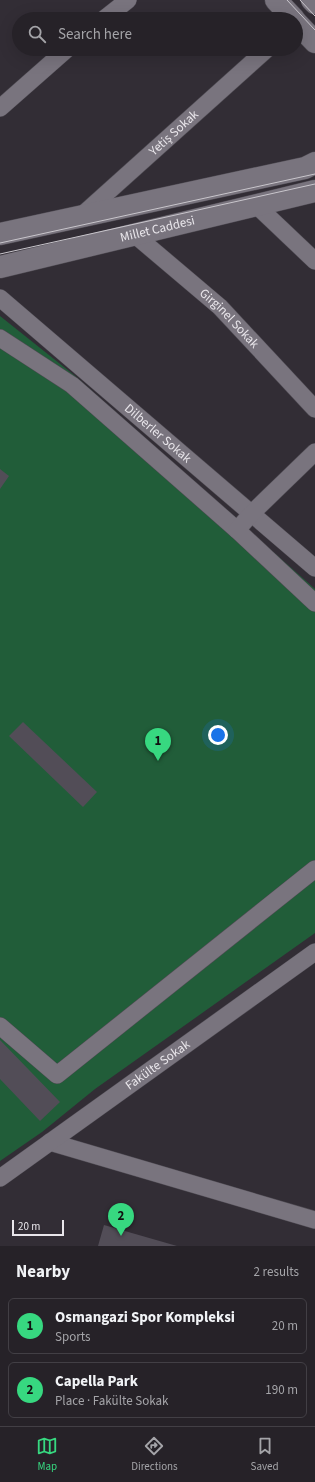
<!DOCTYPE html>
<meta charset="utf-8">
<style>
:root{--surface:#262228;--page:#2e2a30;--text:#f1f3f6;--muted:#a4a4a8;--line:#423f45;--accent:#37d880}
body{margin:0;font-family:"Source Sans 3",sans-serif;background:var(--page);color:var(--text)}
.scale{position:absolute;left:12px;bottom:10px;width:52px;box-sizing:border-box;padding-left:4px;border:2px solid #e9e6eb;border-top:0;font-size:11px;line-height:14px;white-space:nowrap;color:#e9e6eb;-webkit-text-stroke:3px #322d35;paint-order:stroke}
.you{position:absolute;left:218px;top:735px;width:14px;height:14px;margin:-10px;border:3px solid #fff;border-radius:50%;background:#1a73e8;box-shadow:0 0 0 6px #1a73e833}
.badge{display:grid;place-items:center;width:26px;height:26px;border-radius:50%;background:var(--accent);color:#111;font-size:13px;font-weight:700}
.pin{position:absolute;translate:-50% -33px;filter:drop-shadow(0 1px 2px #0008)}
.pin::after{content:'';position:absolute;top:21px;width:14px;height:12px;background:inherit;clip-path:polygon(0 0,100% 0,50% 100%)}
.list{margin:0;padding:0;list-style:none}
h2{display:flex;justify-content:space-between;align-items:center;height:52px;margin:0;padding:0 16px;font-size:17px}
h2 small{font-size:13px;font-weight:400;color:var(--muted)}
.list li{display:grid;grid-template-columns:26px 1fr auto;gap:12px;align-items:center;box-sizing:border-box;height:56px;margin:0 8px 8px;padding:0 8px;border:1px solid var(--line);border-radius:6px}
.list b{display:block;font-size:15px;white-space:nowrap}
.list p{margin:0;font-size:13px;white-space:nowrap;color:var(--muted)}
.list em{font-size:13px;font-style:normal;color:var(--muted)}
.icon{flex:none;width:22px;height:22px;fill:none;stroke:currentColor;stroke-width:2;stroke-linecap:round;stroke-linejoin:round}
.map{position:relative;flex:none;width:315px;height:1246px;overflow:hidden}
.search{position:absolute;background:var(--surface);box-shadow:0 4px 16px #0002;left:12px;right:12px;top:12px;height:44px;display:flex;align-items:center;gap:10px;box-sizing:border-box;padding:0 14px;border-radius:22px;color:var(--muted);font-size:15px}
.sheet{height:180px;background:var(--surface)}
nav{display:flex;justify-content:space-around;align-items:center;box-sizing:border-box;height:56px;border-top:1px solid var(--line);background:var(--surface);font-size:11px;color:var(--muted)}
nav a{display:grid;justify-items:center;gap:2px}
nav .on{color:var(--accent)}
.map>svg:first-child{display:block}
</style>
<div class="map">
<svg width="315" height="1246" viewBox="0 0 315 1246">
<rect width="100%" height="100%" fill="#322d35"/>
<path fill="#215d39" d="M0,316L74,375L315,589V933L95,1089L42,1132L0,1161Z"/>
<g fill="#524d57">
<path d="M0,469L9,476L0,489Z"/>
<path d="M23,722L97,792L83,807L9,736Z"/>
<path d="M0,1040L60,1102L40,1121L0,1079Z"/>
<path d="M104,1225L177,1246H98Z"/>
</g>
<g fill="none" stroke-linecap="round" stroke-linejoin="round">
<g stroke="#4f4b53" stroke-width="18">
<g id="street">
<path d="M104,19L128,0"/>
<path d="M0,108L67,49"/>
<path d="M256,205L315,261"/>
<path id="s1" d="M80,217L267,49"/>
<path id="s2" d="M135,235L220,307L315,409"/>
<path id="s3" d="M0,298L315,568"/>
<path d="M0,338L72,385L237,530"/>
<path d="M315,452L251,514L237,530L315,603"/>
<path d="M0,1026L57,1075L315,869"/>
<path d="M50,1142L315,1220"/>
<path id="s4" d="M0,1178L315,952"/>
</g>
</g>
<g stroke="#4f4b53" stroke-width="23">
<g id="secondary">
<path d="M276,0L294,19"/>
<path d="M312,0L315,3"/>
<path d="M296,22L315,42"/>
<path d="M0,234L305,168L315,163"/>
<path id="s5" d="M0,267L315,191"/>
</g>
</g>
<use href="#street" stroke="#79747e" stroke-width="17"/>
<use href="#secondary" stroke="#79747e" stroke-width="22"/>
<g stroke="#c9c6cc" stroke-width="1">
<path d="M287,0L315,30"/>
<path d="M300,0L315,16"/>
<path d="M0,243L315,174"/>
<path d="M0,254L315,184"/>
</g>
</g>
<g text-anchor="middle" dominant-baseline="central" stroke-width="3" stroke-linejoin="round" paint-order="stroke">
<g font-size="13" fill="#e9e6eb" stroke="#322d35">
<text stroke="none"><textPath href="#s1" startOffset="126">Yetiş Sokak</textPath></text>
<text stroke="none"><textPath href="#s5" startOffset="162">Millet Caddesi</textPath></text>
<text stroke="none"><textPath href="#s2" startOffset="126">Girginel Sokak</textPath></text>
<text stroke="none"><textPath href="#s3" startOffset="208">Dilberler Sokak</textPath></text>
<text stroke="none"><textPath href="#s4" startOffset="194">Fakülte Sokak</textPath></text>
</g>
</g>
</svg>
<div class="scale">20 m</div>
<div class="you"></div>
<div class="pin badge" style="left:158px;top:761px">1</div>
<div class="pin badge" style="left:121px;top:1236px">2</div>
<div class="search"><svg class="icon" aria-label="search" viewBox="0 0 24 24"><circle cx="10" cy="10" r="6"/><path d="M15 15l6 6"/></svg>Search here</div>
</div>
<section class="sheet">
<h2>Nearby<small>2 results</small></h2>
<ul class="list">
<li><span class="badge">1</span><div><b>Osmangazi Spor Kompleksi</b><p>Sports</p></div><em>20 m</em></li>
<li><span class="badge">2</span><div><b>Capella Park</b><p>Place · Fakülte Sokak</p></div><em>190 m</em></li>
</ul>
</section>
<nav>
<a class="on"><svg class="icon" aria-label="map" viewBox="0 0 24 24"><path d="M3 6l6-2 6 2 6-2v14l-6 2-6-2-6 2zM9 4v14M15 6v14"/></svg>Map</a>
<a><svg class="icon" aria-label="directions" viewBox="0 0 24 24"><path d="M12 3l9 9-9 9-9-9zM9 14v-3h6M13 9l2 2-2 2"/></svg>Directions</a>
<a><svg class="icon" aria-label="saved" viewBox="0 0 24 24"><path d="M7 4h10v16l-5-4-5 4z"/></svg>Saved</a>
</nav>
